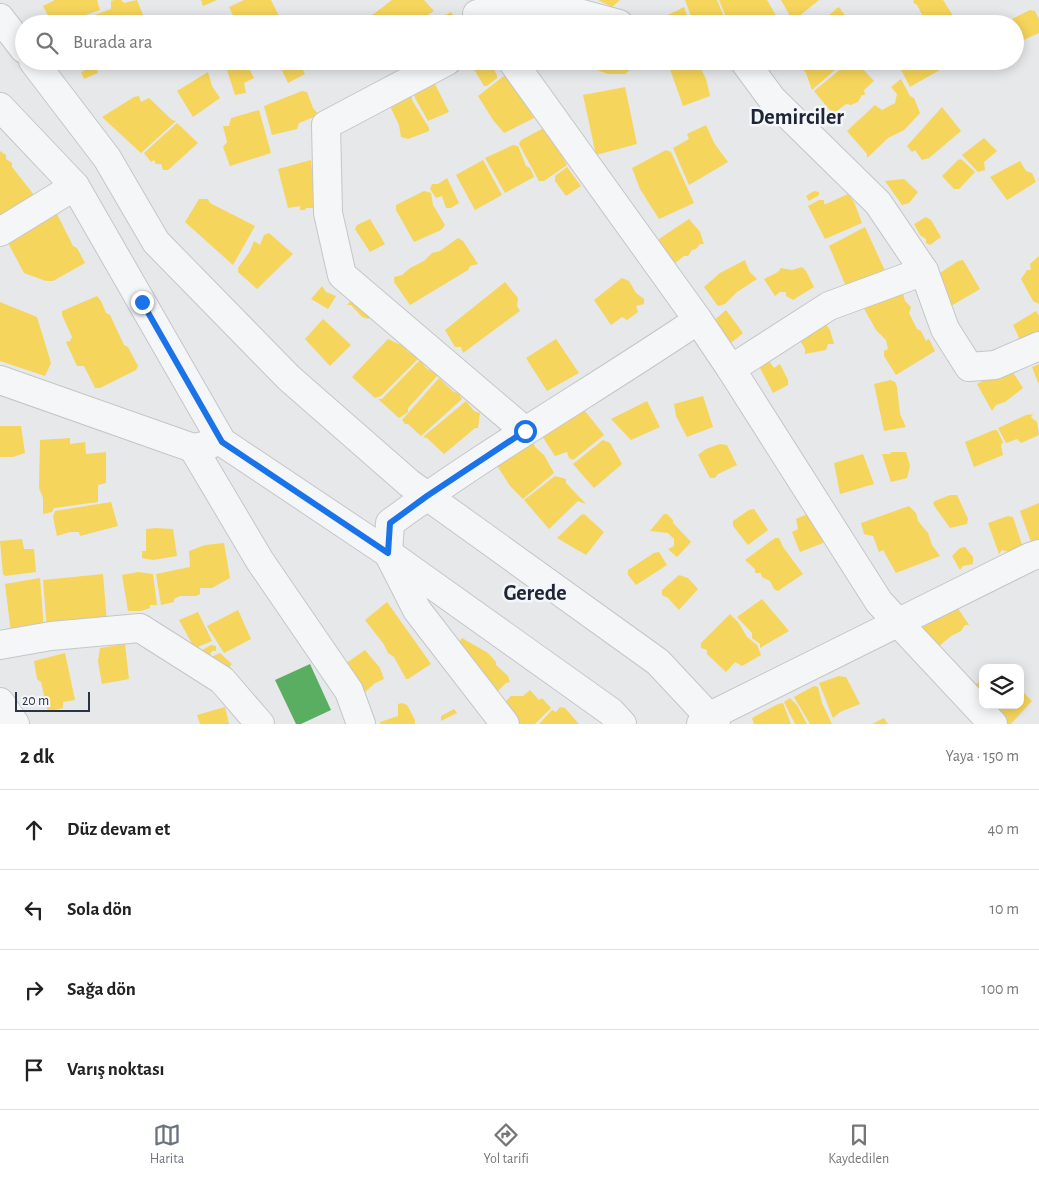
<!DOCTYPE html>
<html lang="tr">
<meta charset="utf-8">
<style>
:root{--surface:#fff;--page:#f6f6f6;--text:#222;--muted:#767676;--line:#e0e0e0;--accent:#6c737f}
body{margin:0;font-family:"Alegreya Sans",sans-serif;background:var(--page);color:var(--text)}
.controls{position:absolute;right:15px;bottom:15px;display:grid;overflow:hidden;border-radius:10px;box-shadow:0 2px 12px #0003}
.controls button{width:45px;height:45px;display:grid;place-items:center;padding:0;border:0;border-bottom:1px solid var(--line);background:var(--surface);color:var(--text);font:25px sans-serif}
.scale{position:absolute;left:15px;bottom:12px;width:75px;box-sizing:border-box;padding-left:5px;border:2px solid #2b3445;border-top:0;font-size:14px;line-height:18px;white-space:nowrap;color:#2b3445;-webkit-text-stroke:4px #f4f6f9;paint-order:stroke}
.stop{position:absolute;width:15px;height:15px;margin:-11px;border:4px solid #1a73e8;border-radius:50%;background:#fff}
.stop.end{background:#1a73e8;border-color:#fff;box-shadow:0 1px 5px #0008}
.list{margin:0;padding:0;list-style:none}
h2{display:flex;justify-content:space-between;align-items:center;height:65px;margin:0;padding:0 20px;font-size:21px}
h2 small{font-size:16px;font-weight:400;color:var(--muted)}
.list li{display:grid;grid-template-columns:32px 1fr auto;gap:15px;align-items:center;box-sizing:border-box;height:80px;padding:0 20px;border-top:1px solid var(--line)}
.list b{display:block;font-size:19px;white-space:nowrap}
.list em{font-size:16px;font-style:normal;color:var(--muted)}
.icon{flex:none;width:28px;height:28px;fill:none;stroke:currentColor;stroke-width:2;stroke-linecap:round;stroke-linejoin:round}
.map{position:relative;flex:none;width:1039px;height:724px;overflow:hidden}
.search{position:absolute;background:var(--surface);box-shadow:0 2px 12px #0003;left:15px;right:15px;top:15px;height:55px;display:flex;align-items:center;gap:12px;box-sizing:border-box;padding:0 18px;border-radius:28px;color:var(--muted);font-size:19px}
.sheet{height:385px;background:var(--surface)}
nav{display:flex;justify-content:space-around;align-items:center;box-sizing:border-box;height:70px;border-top:1px solid var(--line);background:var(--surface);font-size:14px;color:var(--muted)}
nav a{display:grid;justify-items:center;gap:2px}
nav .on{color:var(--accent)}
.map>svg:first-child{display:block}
</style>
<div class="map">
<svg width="1039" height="724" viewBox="0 0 1039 724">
<rect width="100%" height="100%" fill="#e6e8ea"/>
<g fill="#f6d55c">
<path d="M55,0H97L100,10L59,24H51V21L43,6Z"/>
<path d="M114,0H121L124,3L137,0L145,20L139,24H71L111,9V1Z"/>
<path d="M201,0H217L203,6Z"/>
<path d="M244,0H271L282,22L279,24H237L229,7Z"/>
<path d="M392,0H424L434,11L413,24H371L367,19Z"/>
<path d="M598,0H620L612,7Z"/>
<path d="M685,0H717L727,24H694Z"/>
<path d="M719,0H767L778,19L767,24H729Z"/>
<path d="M781,0H819L793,21Z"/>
<path d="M914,0H943L952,14L954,21L958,24H927L917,5L913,2Z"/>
<path d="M684,7L690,24H662L660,19Z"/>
<path d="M839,7L851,24H819L836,9Z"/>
<path d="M1030,10L1035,11L1039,19V33L1015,44V24H1002Z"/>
<path d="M451,12L459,24H429Z"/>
<path d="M541,14L549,24H527Z"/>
<path d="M68,61H87L80,65H70Z"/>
<path d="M231,61H245L254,78L244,83L246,93L235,95L225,64Z"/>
<path d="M279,61H298L305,74L288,83L278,62Z"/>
<path d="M469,61H489L497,75V78L487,86H484Z"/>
<path d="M602,61H640L625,74H608L597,70Z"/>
<path d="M692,61H697L706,79L710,96L683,106L670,69Z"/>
<path d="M796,61H845L812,90L806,73Z"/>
<path d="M899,61H948L950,64L910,87L897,62Z"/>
<path d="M848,63L853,66V70L861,67L874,81L864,90L865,95H862L858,102L851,105L846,104L833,114L814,91Z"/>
<path d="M95,65L98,73L84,79L81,72Z"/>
<path d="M208,72L212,86L220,98L193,117L177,91Z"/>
<path d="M504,76L509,77L534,118L504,133L493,120L478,96Z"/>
<path d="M901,79L910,96L914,98L920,113L904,130L888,138L867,158V154L847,131L875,105L882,110L895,103L897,94L891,87Z"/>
<path d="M435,84L449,112L428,121L415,98L413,90Z"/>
<path d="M625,87L637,144L596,155L583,95Z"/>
<path d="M302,91L307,92L313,108L319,115L299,123L297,129L272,135L264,106Z"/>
<path d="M412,93V100L429,128V131L408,139L401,137L399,125L387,100Z"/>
<path d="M139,96L141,102L149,98L172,120L176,121L141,153L102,117L134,97Z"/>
<path d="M942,107L961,131L929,158L922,160L915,150L912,152L907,146Z"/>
<path d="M259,110L271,153L230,166L223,147L227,142L223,126H229L231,118Z"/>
<path d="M177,123L198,143L168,170H163L161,164H156L154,160L151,162L144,153Z"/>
<path d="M706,125L714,143L728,162L689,185L673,148L689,139L687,134Z"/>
<path d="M544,128L548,132L567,165L544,181H539L519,144L521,140Z"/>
<path d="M984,138L997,151L984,162L985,170L978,172L962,155Z"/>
<path d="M513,145L518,146L526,166L530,168L534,177L505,193L485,158Z"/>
<path d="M666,150L671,152L694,203L659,219L640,189L632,168Z"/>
<path d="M0,151L6,155V159L12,163V167L38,200L0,220Z"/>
<path d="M961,159L975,172L959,189H954L942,176L958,160Z"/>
<path d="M311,160L316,208H306L305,210H300V206L288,208L278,169Z"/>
<path d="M483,160L502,195L475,210L456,175Z"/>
<path d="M1020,161L1026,171L1032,173L1036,182L1007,200L990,177Z"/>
<path d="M567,167L581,186L566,196L555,181V176Z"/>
<path d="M447,178L459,203L451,208H446L442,196L436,198L430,189L432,184H438Z"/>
<path d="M904,179L918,192L909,203L902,205L885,181Z"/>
<path d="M424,191L431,193L433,205L445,225L441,230L414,242L396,210V205Z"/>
<path d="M814,191L819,192V195L809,201L806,196Z"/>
<path d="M848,194L854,202L862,223L825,239L808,206L819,200H824V204H826Z"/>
<path d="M199,199H208L210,203L255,226L233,265L185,222Z"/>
<path d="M57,214L73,246L77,248L85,263L53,281H46L24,273L7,241L52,215Z"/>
<path d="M926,217L931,220L941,237L930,245L926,243V239L920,235L914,224Z"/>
<path d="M370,219L385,244L370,252L355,229L357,225Z"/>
<path d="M689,219L700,232L704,244H700L696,249L692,250L688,256H684L669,268L659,239Z"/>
<path d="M865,227L885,271L852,284H845L829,246Z"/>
<path d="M269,233L293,254L257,289L238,272V268L250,251L254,241L260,245L264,235Z"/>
<path d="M458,238L463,241L478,264L470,266L468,270L410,305L394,282V277L402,275L410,268L424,261L432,253L440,251Z"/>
<path d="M1039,256V304L1033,301L1021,279L1027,270H1031L1030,264Z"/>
<path d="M745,260L749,271L757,279L737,292L725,304L718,306L704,287L720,273Z"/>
<path d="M963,260L980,289L951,306L934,277L958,261Z"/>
<path d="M802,267L806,271L814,287L793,300L786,296V292H780L775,296L764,279L778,272L781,268L792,270Z"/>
<path d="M622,278L629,281L636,293L644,299V304L636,306L638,312L627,320L622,317L611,325L594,300Z"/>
<path d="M505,282L518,298L517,306L520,311L463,353L461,347H455L445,330Z"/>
<path d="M322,286L326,292L336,296L328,309L311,299Z"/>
<path d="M898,292L903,293L905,301L911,307L909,313L917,329L921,331L926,341L929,339L935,351L896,375L884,356V351L888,349L886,340L876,330L863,307L874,301H884Z"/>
<path d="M358,293L379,308L368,319L362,317L351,305H347Z"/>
<path d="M97,296L101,301L106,313L110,315L124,345L128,347L138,366L136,370L100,388H95L84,366H77L66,342L70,341L72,337L62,315V311Z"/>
<path d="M0,302L37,317L51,363L45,376L0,361Z"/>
<path d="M726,310L743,333L726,347L710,324Z"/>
<path d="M1036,311L1039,316V336L1022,344L1013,325Z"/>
<path d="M323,319L351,345L330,366L305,339Z"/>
<path d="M823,320L830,330L834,344H828L826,350L805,354V349L795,332Z"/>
<path d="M388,339L403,346L408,352L418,356V359L381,396L375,398L352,377Z"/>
<path d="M556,339L579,373L547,391L526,358Z"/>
<path d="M419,361H421L426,368L438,375L408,408V412L399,418L378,399H382Z"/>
<path d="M769,361L774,368L780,364L788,380V385L773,393L759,366Z"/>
<path d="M1039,364V385L1032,367Z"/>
<path d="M1009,366L1023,388L1005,402L996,405L992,411L977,384Z"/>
<path d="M439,378L454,392L458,393L462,399L421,436L408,424H405L402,420Z"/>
<path d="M890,380L895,382L897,387L900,414L906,427L884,431L874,384Z"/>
<path d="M703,396L713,427L687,437L676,416L674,404Z"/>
<path d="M466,401L474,411L480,413L478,428H475L444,454L427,438L423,437Z"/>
<path d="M647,401L660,427L631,440L611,419Z"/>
<path d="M581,406L604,435L573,460L569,458L567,452L555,456L540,433Z"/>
<path d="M1033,414L1031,417L1037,422L1039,435L1021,443L1017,439L1006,443L998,428L1026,415Z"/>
<path d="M0,426H21L25,453L13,457H0Z"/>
<path d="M994,430H997L1003,442L1001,445L1003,455L974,467L965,442Z"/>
<path d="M70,438V444L85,442L86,454L106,452V483L98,485V502L54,508L52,512L43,514V498L39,488L40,440Z"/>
<path d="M533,439L535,447L544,455L554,473L523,499L510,486L496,464Z"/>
<path d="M603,440L610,443L622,464L594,488L573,464Z"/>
<path d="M720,444L727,445L737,465L718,474L715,478H710L698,455L706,449Z"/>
<path d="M891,452H906L910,466L907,478L891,482L882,454H890Z"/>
<path d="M863,454L874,484L840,494L834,463Z"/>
<path d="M555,476L566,479V483L586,504L578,501L549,529L524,500Z"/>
<path d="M950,495H957L968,519L967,524L950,528L935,507L933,503L935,501Z"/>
<path d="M111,502L118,526L80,536L79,532H70L57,536L53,517L55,511Z"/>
<path d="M1039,503V539L1031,542L1020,511Z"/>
<path d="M909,506L916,513L918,521L928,533L932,545L940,556L896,573L883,550L879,552L873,536L864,534L861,523Z"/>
<path d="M754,509L768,530L748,545L733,526V521L749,510Z"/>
<path d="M812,512L823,535V543L800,552L792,532L798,529L796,519Z"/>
<path d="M584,514L604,532L586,555L557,538L581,515Z"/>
<path d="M664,514H667L673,520V523L691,542L677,557L668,549L674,546V539L668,533L650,531Z"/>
<path d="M1008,516L1013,517L1023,548L1009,552L1002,550L999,554L988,523Z"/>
<path d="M156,528L173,529L177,556L153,560L142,558V551H146V529Z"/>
<path d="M775,538H779L783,547L803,574L778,591L774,589L770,581L762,577L761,573H755V569L745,560Z"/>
<path d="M22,539L24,549H34L36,572L5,576L3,574L0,541Z"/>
<path d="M224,543L230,578L212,588H200V594L196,596H180L174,599V602L161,605L156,574L190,567L189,551L205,545Z"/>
<path d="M965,547L973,557V564L963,566L960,570L952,556L960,548Z"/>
<path d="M659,552L667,565L636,585L628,575V570L654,553Z"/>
<path d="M138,572L153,574L157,605H150V608L141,611H128L122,575Z"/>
<path d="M103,574L107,623L47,629L43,580Z"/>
<path d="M679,575L688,578L698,589L679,610L668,598L662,595V590Z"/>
<path d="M40,578L44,629L11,633L5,584Z"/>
<path d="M762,599L789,631L760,648V644L752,638V633L737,617Z"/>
<path d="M387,602L431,664L408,679H406L394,657L388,653L383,643L365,620Z"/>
<path d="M955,604L969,625H965L961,631L951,636L938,647L918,621Z"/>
<path d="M238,610L251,639L224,653L207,626Z"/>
<path d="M198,612L212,641L198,647L196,651L179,620Z"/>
<path d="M730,614L738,622L747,637L757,645L761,655L742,666L735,662L726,672L707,654V650L701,648V643Z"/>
<path d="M462,638L488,653L496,662V665L508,676L510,682L506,683L490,699L452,652Z"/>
<path d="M125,644L129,679L102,684L98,661L100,648Z"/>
<path d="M211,645L216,646V651H212L210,655L201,657L197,653Z"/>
<path d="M365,650L380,668L384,679L375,683L364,693L345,664Z"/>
<path d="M65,653L75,700L63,702V708L48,712L41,682L37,679L34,661Z"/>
<path d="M220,653L232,664L226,671L207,659Z"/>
<path d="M839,676L846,677L860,704L840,712L833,718L819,683Z"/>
<path d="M983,678V700L973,687Z"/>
<path d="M814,686L818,687L822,703L832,724H810L794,697Z"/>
<path d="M1020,689L1032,701L1011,724H1008L989,705H1020Z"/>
<path d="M530,690L539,700L542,698L551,708L535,724H510L497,710L511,696H523Z"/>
<path d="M790,698L797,705L807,724H795L784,702Z"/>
<path d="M402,703L407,705L415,720V724H380V722L398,716V704Z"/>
<path d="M783,703L791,724H754L752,718L778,704Z"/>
<path d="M225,707L229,724H200L197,715Z"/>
<path d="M560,707L565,708L579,724H539L552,710L556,712Z"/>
<path d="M454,709L457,713L441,721V716Z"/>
<path d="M884,718L888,724H872Z"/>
</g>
<path fill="#5aae61" d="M310,664L331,710L301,724H296L275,680Z"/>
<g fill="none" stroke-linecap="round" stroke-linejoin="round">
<g stroke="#c4c6c8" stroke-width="30">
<g id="minor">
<path d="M477,14L531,5L560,8L619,24"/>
<path d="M0,18L24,49"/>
<path d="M33,61L107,158L156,242L289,378L409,483L658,662L716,724"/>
<path d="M447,61L326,125L328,213L342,275L525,431"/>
<path d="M512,61L698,320L731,369L879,602L993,724"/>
<path d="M744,61L772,99L878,203L924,271L945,329L969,367L995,365L1039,346"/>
<path d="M0,107L75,186L222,442L388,553L611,712L622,724"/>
<path d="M0,232L75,186"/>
<path d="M731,369L829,306L924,271"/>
<path d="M0,380L193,448L209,445"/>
<path d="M193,448L260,561L349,691L361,724"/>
<path d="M0,645L51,636L140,628L222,680L260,724"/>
<path d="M0,702L15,724"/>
<path d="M505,724L417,610L388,553L390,523C489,450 596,389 698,320"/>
<path d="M701,724L710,716L1030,557L1039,554"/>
</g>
</g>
<use href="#minor" stroke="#f5f6f7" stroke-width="28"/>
</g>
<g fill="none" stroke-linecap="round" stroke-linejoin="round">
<path stroke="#1a73e8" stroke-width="6" d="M142,302L222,442L388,553L390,523L427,496L525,431"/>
</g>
<g text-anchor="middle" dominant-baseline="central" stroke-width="5" stroke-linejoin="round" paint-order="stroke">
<g font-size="22" font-weight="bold" fill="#1d2536" stroke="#f4f6f9">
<text x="797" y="117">Demirciler</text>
<text x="535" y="593">Gerede</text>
</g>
</g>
</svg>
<div class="controls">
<button><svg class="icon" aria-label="layers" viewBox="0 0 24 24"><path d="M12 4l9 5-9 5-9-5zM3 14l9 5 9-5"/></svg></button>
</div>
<div class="scale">20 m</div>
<div class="stop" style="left:525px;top:431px"></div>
<div class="stop end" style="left:142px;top:302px"></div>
<div class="search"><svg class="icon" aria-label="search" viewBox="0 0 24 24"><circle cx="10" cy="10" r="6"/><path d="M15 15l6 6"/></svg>Burada ara</div>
</div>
<section class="sheet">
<h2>2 dk<small>Yaya · 150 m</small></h2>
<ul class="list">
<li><svg class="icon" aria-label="ahead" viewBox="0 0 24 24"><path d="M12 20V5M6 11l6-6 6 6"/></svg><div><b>Düz devam et</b></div><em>40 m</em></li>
<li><svg class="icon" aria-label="left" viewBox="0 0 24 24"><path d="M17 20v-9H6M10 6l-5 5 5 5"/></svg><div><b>Sola dön</b></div><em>10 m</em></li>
<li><svg class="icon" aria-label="right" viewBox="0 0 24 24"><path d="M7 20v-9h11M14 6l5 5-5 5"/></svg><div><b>Sağa dön</b></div><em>100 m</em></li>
<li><svg class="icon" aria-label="arrive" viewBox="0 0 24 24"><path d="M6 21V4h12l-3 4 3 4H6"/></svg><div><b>Varış noktası</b></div></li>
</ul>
</section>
<nav>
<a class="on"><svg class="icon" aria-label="map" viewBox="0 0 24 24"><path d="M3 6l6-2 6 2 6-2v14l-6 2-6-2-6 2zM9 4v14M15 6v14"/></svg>Harita</a>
<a><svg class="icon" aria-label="directions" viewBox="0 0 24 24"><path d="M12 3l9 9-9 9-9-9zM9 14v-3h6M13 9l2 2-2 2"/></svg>Yol tarifi</a>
<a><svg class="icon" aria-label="saved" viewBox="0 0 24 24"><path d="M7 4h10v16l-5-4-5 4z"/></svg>Kaydedilen</a>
</nav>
